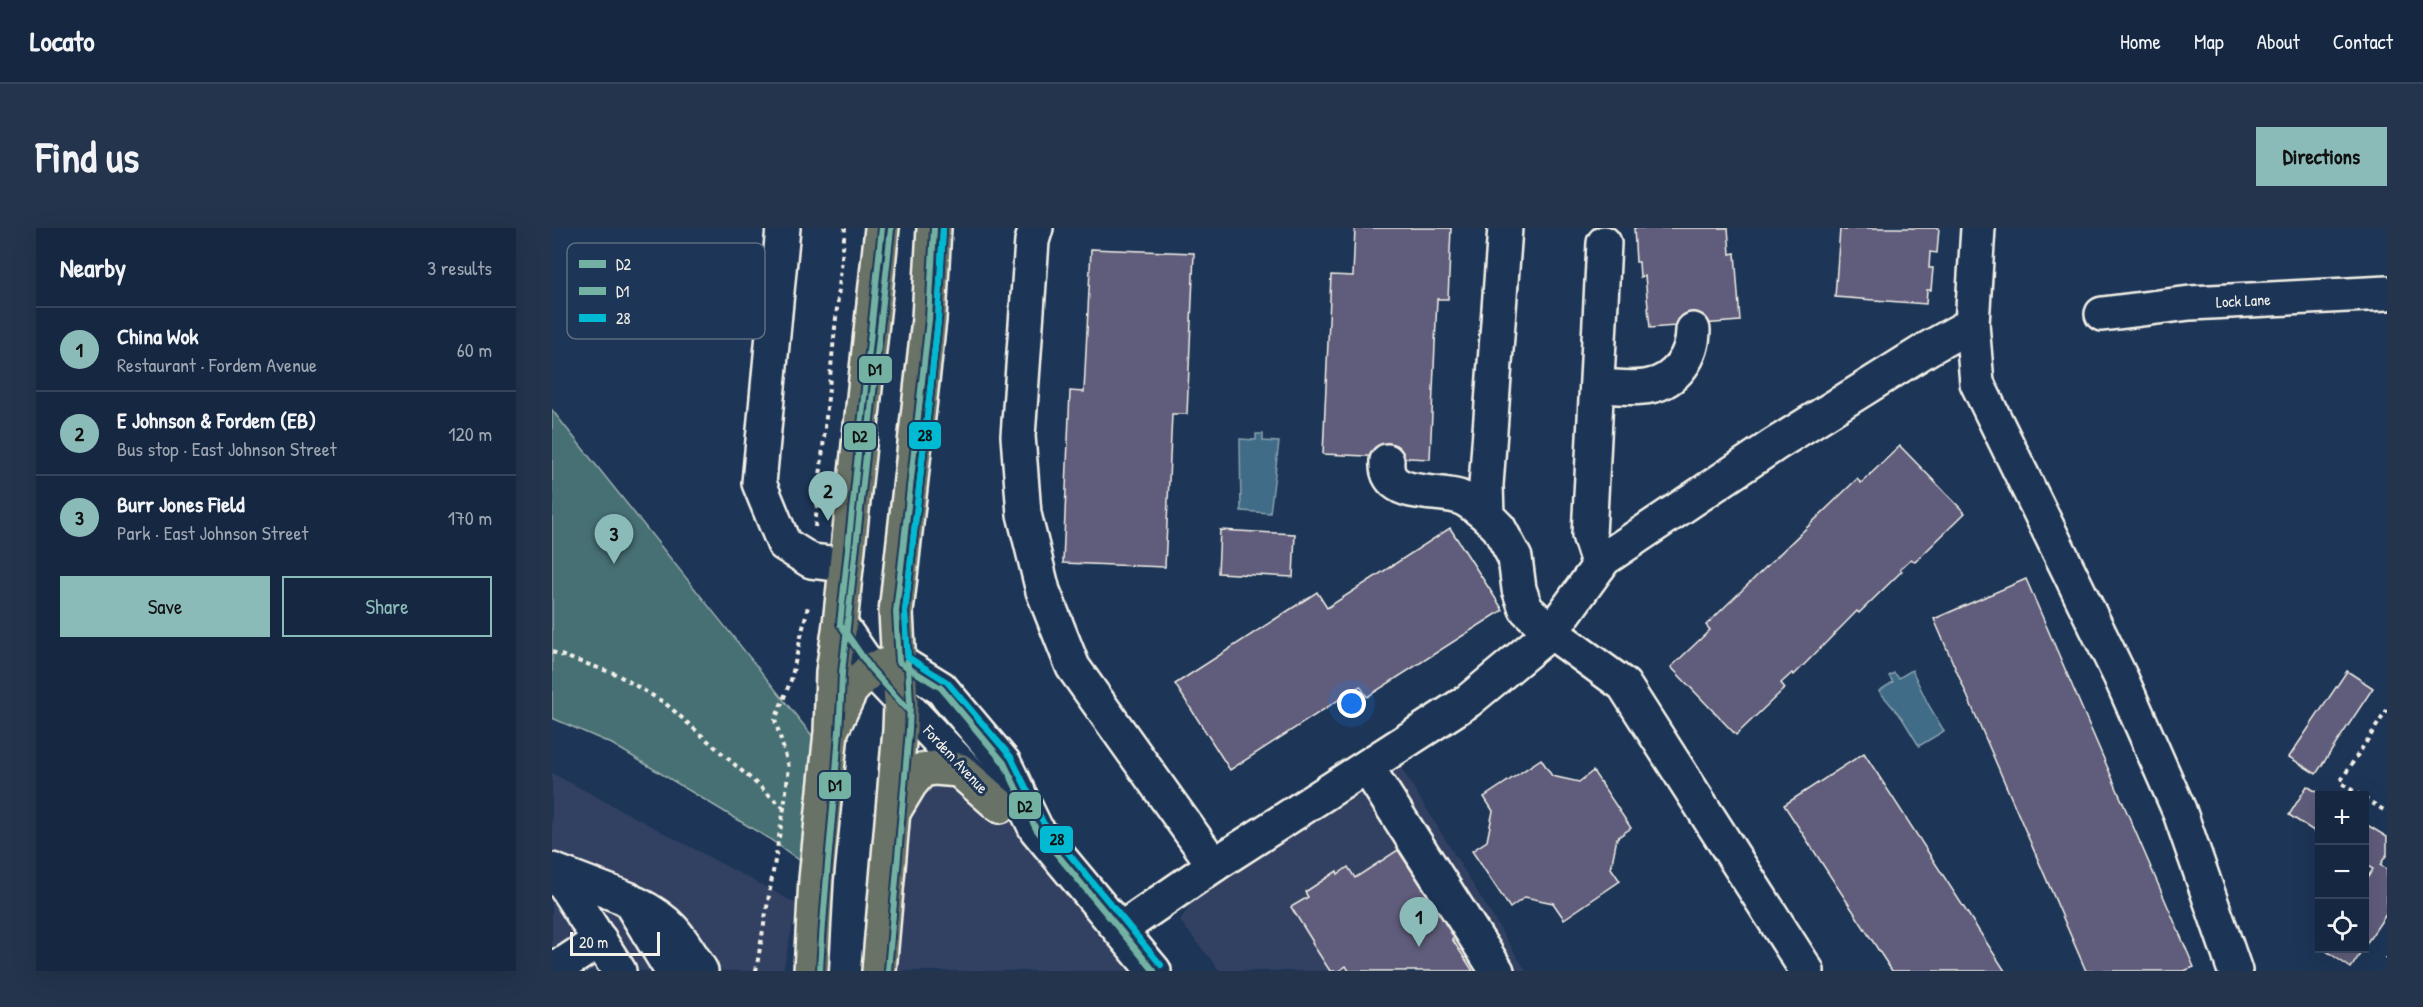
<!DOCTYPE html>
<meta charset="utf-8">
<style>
:root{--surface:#162841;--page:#23344c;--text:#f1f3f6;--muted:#9ea6b1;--line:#35445a;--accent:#8bbbb9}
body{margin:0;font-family:"Patrick Hand",sans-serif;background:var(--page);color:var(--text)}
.controls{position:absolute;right:18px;bottom:18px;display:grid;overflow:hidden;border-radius:0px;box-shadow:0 6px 24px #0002}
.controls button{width:54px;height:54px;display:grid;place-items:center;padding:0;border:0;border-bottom:2px solid var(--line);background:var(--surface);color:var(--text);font:30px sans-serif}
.scale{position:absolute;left:18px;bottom:15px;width:90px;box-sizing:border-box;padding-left:6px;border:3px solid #f4f1e8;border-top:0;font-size:16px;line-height:21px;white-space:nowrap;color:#f4f1e8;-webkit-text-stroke:4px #1d3557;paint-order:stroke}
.you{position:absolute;left:800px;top:476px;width:21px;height:21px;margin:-15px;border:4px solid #fff;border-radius:50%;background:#1a73e8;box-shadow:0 0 0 9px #1a73e833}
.badge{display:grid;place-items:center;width:39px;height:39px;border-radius:50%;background:var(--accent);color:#111;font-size:20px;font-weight:700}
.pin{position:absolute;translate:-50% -50px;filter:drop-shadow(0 2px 3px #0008)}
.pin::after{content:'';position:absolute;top:32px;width:21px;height:18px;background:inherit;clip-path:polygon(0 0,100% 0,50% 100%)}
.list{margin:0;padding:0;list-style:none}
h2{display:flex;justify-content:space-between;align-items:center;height:78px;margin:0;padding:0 24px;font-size:26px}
h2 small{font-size:20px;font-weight:400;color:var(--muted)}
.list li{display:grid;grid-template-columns:39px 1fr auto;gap:18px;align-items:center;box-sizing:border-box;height:84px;padding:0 24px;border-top:2px solid var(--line)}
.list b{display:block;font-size:22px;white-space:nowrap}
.list p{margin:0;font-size:20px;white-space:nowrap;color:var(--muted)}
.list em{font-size:20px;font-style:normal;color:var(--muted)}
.actions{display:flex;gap:12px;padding:18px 24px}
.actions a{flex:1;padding:14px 0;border:2px solid var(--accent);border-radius:0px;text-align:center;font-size:21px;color:var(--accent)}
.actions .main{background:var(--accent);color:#111}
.icon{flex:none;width:33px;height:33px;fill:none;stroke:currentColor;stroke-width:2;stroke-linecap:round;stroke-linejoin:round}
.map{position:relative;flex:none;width:1835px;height:743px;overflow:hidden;border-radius:0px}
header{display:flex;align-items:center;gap:36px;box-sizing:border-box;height:84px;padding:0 30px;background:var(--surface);border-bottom:2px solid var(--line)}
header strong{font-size:28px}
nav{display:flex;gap:33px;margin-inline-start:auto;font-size:21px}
.intro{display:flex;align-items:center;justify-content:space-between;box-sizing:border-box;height:144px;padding:0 36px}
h1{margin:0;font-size:42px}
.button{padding:15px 27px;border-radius:0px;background:var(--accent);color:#111;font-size:21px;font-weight:700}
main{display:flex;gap:36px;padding:0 36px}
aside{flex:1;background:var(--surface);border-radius:0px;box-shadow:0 6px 24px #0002}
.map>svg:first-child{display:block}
</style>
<header>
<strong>Locato</strong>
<nav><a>Home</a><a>Map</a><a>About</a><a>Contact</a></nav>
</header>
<div class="intro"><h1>Find us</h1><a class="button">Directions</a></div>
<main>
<aside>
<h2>Nearby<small>3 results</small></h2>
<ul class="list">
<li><span class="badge">1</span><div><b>China Wok</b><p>Restaurant · Fordem Avenue</p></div><em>60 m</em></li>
<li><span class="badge">2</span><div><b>E Johnson &amp; Fordem (EB)</b><p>Bus stop · East Johnson Street</p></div><em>120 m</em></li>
<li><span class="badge">3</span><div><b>Burr Jones Field</b><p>Park · East Johnson Street</p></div><em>170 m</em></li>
</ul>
<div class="actions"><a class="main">Save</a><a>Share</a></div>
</aside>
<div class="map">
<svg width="1835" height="743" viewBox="0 0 1835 743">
<rect width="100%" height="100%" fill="#1d3557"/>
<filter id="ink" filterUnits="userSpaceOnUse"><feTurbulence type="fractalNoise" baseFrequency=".0167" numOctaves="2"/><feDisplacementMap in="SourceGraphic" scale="12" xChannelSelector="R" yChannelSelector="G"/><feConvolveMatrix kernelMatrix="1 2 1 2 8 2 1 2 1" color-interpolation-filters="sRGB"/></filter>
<g filter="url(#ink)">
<g fill="#314162">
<path d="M839,523L974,743H668L628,693L662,637Z"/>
<path d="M383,540L484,601L602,743H327L343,581Z"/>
<path d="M0,545L245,676L231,743H0Z"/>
</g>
<path fill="#466f74" stroke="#9db0ae" stroke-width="1.5" d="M0,182L262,510L250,634L216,610L60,516L0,490Z"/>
<g fill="#406c87" stroke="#88a1ae" stroke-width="1.5">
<path d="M704,206H711V213L727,214L718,285L689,283L688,211L704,212Z"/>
<path d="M1360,442L1376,476L1392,503L1367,518L1350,490L1327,463L1341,454L1337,448L1342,445L1347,450Z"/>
</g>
<g fill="#605d7c" stroke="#f4f1e8" stroke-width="1.5">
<path d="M803,0H899L896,71H885L878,231L771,226L779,47L801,48Z"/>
<path d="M1082,0H1176L1178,26L1183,25L1188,93L1098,100L1093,48L1088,49L1087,34H1084Z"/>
<path d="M1294,0H1387L1385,25L1378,24L1377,40H1381L1379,62H1375L1374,76L1283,69L1288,1L1294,2Z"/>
<path d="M539,21L642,25L635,186H620L613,339L511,335L518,163L532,164Z"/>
<path d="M1348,218L1413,285L1363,334L1359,331L1348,341L1350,343L1307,385L1305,383L1242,447L1240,445L1229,455L1233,460L1184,507L1119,439L1158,402L1154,397L1305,251L1309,255Z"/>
<path d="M898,300L951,382L815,469L808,458L678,542L623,456L765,364L775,380Z"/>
<path d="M668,302L743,306L741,349L666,345Z"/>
<path d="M1474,351L1642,739L1632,743H1534L1382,391Z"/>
<path d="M1795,443L1821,460L1764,546L1737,529Z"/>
<path d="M1312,525L1453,743H1340L1232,577Z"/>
<path d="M989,531L1000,548L1027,554L1041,543L1079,600L1065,610L1059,640L1068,653L1012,691L1001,675L973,669L958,680L920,623L935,613L941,583L932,569Z"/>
<path d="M1755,558L1771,568H1768V607L1737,587Z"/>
<path d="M1812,595L1835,609V626L1828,637L1835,641V685L1812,719V655L1821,641L1812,636Z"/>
<path d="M846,622L903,709L900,711L921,743H797L794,738L787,743H778L760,715L761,714L739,679L756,669L753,664L785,643L786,646L796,639L803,650Z"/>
<path d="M1770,720H1812L1799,740Z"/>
</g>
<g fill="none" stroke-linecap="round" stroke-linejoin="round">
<g stroke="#f4f1e8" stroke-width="38">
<g id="minor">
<path d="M231,0L207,255L232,316L259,333L294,337"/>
<path d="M484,0L480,13L466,208L472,286L491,363L521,439L662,637"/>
<path d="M953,0L934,257L935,288L947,300L963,330L967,361L974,381L999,404L1072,457L1255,743"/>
<path d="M1426,0L1420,96L1425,155L1569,450L1627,582L1683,743"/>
<path id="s1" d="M1550,86L1638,75L1835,65"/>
<path d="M1045,158C1061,158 1081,162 1098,158C1124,153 1141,128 1141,102"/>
<path d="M835,233C832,271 883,261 907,269C917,272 927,282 935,288"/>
<path d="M1047,338L1037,307L1052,15"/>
<path d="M288,396L319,441L429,557"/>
<path d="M347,434L389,460L452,535L484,601L602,743"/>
<path d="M815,539L945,743"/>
<path d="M0,642L76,671L120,743"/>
<path d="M4,644L67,743"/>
<path d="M85,676C121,694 128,710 149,743"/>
<path d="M569,701L662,637L916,473L999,404L1052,331L1222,217L1377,120L1420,96"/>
<path d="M0,740L13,735L48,712"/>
</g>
</g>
<g stroke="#f4f1e8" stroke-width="38">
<g id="major">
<path d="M282,497L299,462L319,441L347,434"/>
<path d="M343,581L358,556L370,542L383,540L407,542L448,578"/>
<path d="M259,743L264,651L279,504L281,444L288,396L330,0"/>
<path d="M327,743L348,502L349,475L344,384L377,91L382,0"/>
</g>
</g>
<g stroke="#f4f1e8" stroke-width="4" stroke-dasharray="4.5 4.5" stroke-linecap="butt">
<path d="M263,299L293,0"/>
<path d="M0,424L64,446L113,475L232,580"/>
<path d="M1809,568L1788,554L1835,482"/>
<path d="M1812,570L1835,584"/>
<path d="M1835,729V732"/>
<path d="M204,743L232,580L237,539L223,492L239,452L256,378"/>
</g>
<use href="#minor" stroke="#1d3557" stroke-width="33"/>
<use href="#major" stroke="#697266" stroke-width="33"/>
<g stroke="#1d3557" stroke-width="10">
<g id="bus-1">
<path d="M330,0L288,396L319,441L357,483"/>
<path d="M382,0L377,91L344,384L347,434L389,460L452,535L484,601L602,743"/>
</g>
</g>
<g stroke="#1d3557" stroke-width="10">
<g id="bus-2">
<path d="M268,743C273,643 287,544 290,445L339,1"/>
<path d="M336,743L357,502L358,475L353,384L386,92L391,0"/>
</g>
</g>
<g stroke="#1d3557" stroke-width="10">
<path id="bus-3" d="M391,0L386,92L353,384L356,429L395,454L459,529L492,596L609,737"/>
</g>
<use href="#bus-1" stroke="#73b1a2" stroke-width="6"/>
<use href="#bus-2" stroke="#73b1a2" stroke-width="6"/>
<use href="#bus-3" stroke="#00bad3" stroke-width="6"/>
</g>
</g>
<g text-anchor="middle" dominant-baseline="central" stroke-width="6" stroke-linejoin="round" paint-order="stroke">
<g font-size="16" fill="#f4f1e8" stroke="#1d3557">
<text stroke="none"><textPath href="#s1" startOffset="142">Lock Lane</textPath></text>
<text transform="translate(404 531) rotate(47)">Fordem Avenue</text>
</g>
</g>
<rect x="15" y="15" width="198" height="96" rx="9" fill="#1d3557" stroke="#5e6d82" stroke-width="1.5"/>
<rect x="27" y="32" width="27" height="8" fill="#73b1a2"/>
<rect x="27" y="59" width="27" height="8" fill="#73b1a2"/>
<rect x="27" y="86" width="27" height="8" fill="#00bad3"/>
<g font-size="16" fill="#f4f1e8">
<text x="64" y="42">D2</text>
<text x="64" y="69">D1</text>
<text x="64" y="96">28</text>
</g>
<g stroke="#1d3557" stroke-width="2">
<rect x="306" y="127" width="35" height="29" rx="6" fill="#73b1a2"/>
<rect x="356" y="193" width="34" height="29" rx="6" fill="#00bad3"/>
<rect x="291" y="194" width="34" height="29" rx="6" fill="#73b1a2"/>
<rect x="266" y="543" width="34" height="29" rx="6" fill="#73b1a2"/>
<rect x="456" y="563" width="34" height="29" rx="6" fill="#73b1a2"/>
<rect x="487" y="597" width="35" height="29" rx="6" fill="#00bad3"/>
</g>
<g font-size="16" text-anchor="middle" font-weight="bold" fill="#111">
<text x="323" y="147">D1</text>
<text x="373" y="213">28</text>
<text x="308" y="214">D2</text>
<text x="283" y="563">D1</text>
<text x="473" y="584">D2</text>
<text x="505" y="617">28</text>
</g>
</svg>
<div class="controls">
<button>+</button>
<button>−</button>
<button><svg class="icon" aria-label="locate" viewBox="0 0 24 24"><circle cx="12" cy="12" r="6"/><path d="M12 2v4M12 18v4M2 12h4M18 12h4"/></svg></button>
</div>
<div class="scale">20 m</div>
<div class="you"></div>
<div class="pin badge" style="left:867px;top:719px">1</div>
<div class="pin badge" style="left:276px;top:293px">2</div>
<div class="pin badge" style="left:62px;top:336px">3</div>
</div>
</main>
